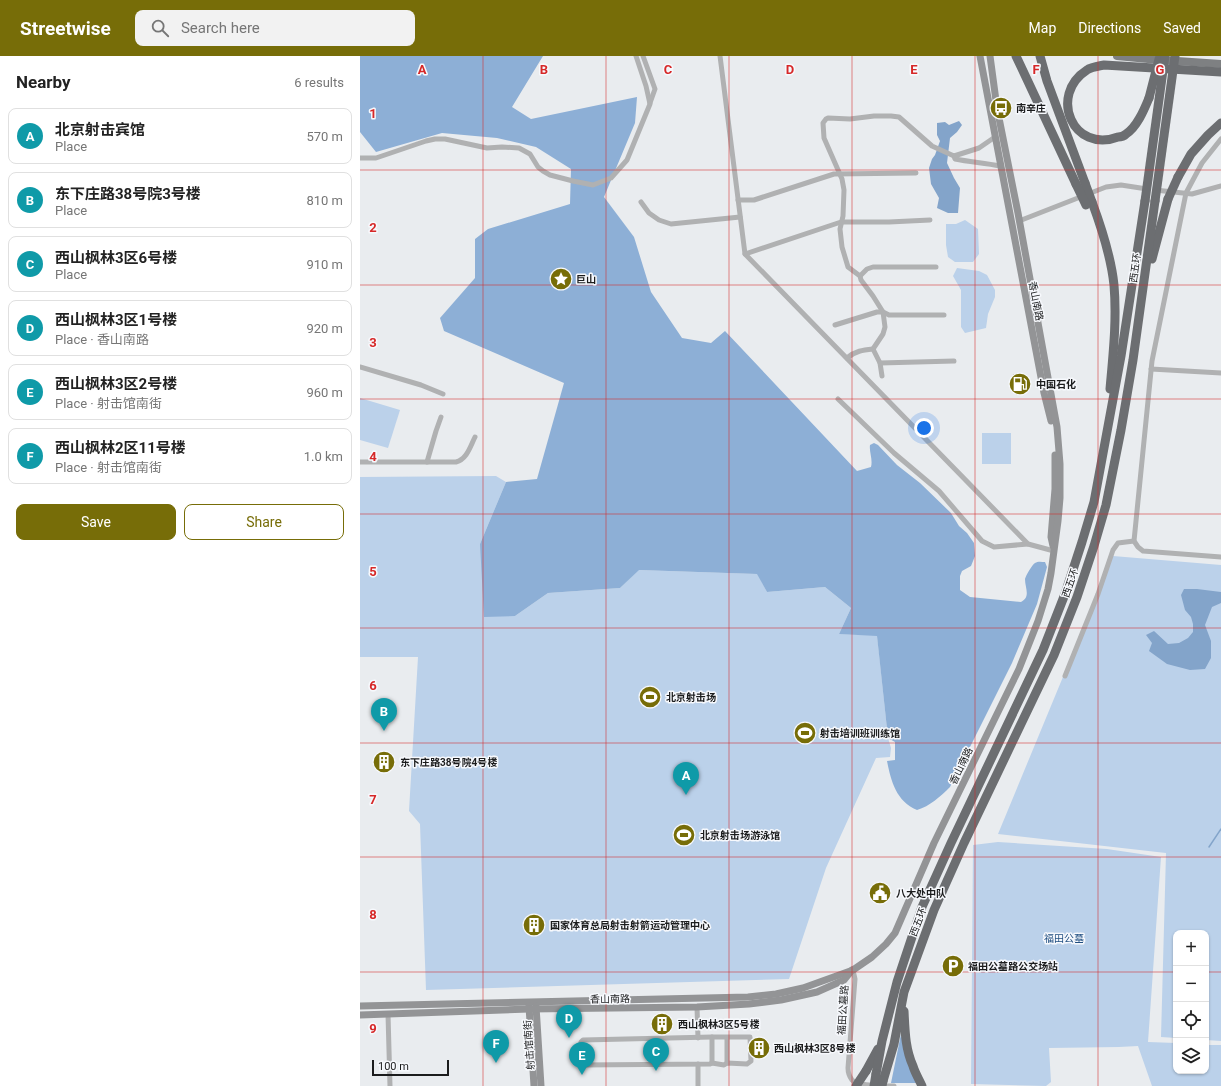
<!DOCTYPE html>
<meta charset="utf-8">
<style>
:root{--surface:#fff;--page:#f2f2f2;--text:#222;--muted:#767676;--line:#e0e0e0;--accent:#776d08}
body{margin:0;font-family:Roboto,"Noto Sans SC",sans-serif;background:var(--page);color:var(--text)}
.controls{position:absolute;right:12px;bottom:12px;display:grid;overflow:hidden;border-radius:8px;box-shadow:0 1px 3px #0004}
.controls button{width:36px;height:36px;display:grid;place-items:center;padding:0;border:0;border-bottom:1px solid var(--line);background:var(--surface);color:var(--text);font:20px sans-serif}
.scale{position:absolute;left:12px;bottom:10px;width:77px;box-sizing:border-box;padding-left:4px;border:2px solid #1b1c1d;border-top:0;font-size:11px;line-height:14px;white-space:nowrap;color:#1b1c1d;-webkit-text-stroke:3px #f7f9fd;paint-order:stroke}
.you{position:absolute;left:564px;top:372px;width:14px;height:14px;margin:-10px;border:3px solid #fff;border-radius:50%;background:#1a73e8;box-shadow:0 0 0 6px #1a73e833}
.badge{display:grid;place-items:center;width:26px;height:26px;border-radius:50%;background:var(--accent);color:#fff;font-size:13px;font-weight:700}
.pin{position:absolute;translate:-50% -33px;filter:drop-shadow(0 1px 2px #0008)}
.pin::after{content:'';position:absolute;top:21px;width:14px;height:12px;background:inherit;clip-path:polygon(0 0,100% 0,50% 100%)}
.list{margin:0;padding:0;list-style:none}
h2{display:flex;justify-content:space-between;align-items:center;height:52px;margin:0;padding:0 16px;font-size:17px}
h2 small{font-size:13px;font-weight:400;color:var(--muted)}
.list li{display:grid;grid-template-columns:26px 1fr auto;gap:12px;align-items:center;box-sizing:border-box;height:56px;margin:0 8px 8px;padding:0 8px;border:1px solid var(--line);border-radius:8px}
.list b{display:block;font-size:15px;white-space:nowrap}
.list p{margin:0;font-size:13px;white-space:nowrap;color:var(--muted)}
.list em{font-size:13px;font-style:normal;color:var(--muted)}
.actions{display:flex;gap:8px;padding:12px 16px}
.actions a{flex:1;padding:9px 0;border:1px solid var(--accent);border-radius:8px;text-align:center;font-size:14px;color:var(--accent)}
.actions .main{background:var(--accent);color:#fff}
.icon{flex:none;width:22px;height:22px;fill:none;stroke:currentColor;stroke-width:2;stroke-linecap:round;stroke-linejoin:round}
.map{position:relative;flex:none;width:861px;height:1030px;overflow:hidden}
header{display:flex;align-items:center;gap:24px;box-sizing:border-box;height:56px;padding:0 20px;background:var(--accent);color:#fff}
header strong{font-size:19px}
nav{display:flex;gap:22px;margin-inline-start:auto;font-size:14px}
.search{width:280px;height:36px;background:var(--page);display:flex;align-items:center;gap:10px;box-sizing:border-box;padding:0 14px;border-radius:8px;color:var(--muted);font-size:15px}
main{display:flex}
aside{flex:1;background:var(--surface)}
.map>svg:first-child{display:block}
</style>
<header>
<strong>Streetwise</strong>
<div class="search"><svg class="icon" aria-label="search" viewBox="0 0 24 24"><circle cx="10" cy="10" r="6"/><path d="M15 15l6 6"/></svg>Search here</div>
<nav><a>Map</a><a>Directions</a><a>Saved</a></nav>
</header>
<main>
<aside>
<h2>Nearby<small>6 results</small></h2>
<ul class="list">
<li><span class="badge" style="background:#0f9aa8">A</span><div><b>北京射击宾馆</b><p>Place</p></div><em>570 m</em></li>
<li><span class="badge" style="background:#0f9aa8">B</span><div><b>东下庄路38号院3号楼</b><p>Place</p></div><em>810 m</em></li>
<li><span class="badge" style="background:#0f9aa8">C</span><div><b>西山枫林3区6号楼</b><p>Place</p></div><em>910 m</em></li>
<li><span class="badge" style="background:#0f9aa8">D</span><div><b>西山枫林3区1号楼</b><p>Place · 香山南路</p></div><em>920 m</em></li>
<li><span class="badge" style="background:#0f9aa8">E</span><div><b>西山枫林3区2号楼</b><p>Place · 射击馆南街</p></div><em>960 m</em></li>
<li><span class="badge" style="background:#0f9aa8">F</span><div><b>西山枫林2区11号楼</b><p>Place · 射击馆南街</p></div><em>1.0 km</em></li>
</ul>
<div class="actions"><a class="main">Save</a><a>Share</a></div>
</aside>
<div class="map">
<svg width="861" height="1030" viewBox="0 0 861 1030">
<rect width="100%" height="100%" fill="#e9ecef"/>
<g fill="#bbd1ea">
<path d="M605,164L618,173L619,198L613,206H595L588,201L586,189V168H596Z"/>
<path d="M597,212L619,215L627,219L635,234V241L628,258L626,272L605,277L601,271V234L593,220Z"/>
<path d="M0,342L40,354L28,392L0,384Z"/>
<rect x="622" y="377" width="29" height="31"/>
<path d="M136,420L146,426L120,488L155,560L188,537L260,532L278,514L398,518L407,536L465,531L491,552L479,578L517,579L528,682L531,692L530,701L516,702L466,812L429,923L66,934L60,768L49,755L58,601H0V421Z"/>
<path d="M753,500L861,509V985L846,984V877H816V982L801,981L806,797L638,778Z"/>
<path d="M638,786L747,793L801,801L788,986L816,987V1015H846V989H861V1030H792L778,990L759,991L689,992L691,1026L686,1030L611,1028L613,789Z"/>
</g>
<g fill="#8dafd6">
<path d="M0,0H183L152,51L171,63L277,41L275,67L244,141L274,181L291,236L322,282L351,287L365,275L497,415L511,411C513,403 509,396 510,389L514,387L518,389L537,409L560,427L591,457L599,470L607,477L614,487L615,500L611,510L602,515L600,520V534L610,541L661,546C671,541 665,532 665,523C666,519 672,509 675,507C678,505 682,506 685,506L687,511L677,548L652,607L590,731C580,741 570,750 557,754C536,745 531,725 527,705L535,704V686L528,682L517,580L479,578L491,552L465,531L407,536L397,518L279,514L260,532L188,537L155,560L124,561L120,488L146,426L177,423L204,327L84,275L80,262L115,222V183L128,173L210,148L211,113L176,91L137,82L82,77L16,96L0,76Z"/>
<path d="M541,978L545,993L558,1027H531Z"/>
</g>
<g fill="#83a4ca">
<path d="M599,65L602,69L597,76L590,82L587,107L594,122L600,132L598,157H588L577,152L579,142L571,128L569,112L572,103L575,99L580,85L577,79V67L585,66L589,69Z"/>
<path d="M824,533H837L861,536V547L852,551L845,569L851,585V602L845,613L830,614L807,608L789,595L792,587L786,579L794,575L808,588L819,587L828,582L833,576V568L831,561L825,554L821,539Z"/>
</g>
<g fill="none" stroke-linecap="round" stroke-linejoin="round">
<path stroke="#83a4ca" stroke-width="1.5" d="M849,791L861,773"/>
<g stroke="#b0b1b2" stroke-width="5">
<path d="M283,0L295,33L290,47"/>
<path d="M360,0L385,198L668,488L694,495"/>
<path d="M861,83L842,107L826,137L792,305L774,485L778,491L783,495L861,501"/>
<path d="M594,100L595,103C610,106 625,107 640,110"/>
<path d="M0,102H16L66,85L75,83H85L127,92L142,91L159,92L170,98L178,111L183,115L190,119L213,125L233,129L251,122L267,104L290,48L286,30L276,0"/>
<path d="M795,134L832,138L861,130"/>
<path d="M378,144H394L474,118L556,117"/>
<path d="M281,146L289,157L299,164L311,168L380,161"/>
<path d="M659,165L746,131L761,129L787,133"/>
<path d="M385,198L481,166H529L570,164"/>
<path d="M500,220L507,213L513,211H576"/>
<path d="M475,269L517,256H523L529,259H584"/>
<path d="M513,293L523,278L525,271L523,256L513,240L501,224L500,220L488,211L482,191L480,173L483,160L484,134L482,123L464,82L463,67L466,63L468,62L490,63L514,60H531L539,61L572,90L594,100L619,92L635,81"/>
<path d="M487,302C495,295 503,294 513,293L520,307L522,320"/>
<path d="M520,307L594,305"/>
<path d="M0,311L61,329L83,338"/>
<path d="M791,313L861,317"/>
<path d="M478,343L534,397L579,435L622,485L634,491L668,488"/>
<path d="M0,406H96C107,403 110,391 115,381"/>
<path d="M67,406L76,375L81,361"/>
<path d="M705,620L738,538L753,494L758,487L774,485"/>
<path d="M493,914L495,923L488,1012C488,1016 489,1020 492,1024C498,1030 524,1030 534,1030"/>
<path d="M337,951L338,982"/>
<path d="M28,958L30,1030"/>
<path d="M352,981H390L391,1005L387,1008L367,1007L364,1009L352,1007L350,1008L220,1009L221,986L223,984Z"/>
<path d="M352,981V1007"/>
<path d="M367,982V1007"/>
<path d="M338,1008V1030"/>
</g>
<g stroke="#939496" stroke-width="7">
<path d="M620,0L684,337L691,365"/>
<path d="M693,490L691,481L695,433V399"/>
<path d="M0,950L388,941L416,938L443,932L493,914L512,901L526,888L535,877L574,787L659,613L678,565L688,533L691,517L698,465L700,442V408L697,371L658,157L637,52L630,0"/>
<path d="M169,950L174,1030"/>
<path d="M176,950L181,1030"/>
<path d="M0,959L169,953L337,951L389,948L421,944L457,936L484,924L492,914"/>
</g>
<path stroke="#7e8082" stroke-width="8" d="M757,0L788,3L861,8"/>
<g stroke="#6c6e71" stroke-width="9">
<path d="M656,0L716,128"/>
<path d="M680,0L687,25L725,127"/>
<path d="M789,42C784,54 777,71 766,78C764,80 760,81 758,81C713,98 688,39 727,14C731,11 739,10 744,9L861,16"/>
<path d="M818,121L831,98L848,79L861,67"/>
<path d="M732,146C742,173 751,200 754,229C757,264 753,299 750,333"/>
<path d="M792,203L808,143"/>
<path d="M544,955C545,974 545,992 553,1010C555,1017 559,1023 562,1030"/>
<path d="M506,1015L518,993"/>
<path d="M516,1018L522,985L537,926L562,851L591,787L683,594L705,538L722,486L734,446L761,300L785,145"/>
<path d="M523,1025L534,988L544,936L574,854L604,787L694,599L717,541L734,490L746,449L761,374L773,304L795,145"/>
</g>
<g stroke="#6c6e71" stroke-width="9">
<path d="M789,42L799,3"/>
<path d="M725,127L732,146"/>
<path d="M716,128L726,149"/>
<path d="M808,143L818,121"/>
<path d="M785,145L805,0"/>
<path d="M795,145L815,0"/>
<path d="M496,1030L506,1015"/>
<path d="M514,1030L516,1018"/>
<path d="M522,1030L523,1025"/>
</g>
</g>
<path fill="none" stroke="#d62828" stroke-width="1" stroke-opacity="0.55" d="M123,0V1030M246,0V1030M369,0V1030M492,0V1030M615,0V1030M738,0V1030M0,114H861M0,229H861M0,343H861M0,458H861M0,572H861M0,687H861M0,801H861M0,916H816M846,916H861"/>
<defs>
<g id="bus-disc" transform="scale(1.15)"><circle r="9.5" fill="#776d08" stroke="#f7f9fd"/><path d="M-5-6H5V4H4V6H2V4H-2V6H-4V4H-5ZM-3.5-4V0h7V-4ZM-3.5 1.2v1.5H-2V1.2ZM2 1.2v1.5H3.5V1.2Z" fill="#fff"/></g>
<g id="sight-disc" transform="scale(1.15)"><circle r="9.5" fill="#776d08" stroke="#f7f9fd"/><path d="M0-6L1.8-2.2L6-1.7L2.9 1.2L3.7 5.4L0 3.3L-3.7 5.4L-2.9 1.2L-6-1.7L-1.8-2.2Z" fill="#fff"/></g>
<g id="fuel-disc" transform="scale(1.15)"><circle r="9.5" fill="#776d08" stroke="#f7f9fd"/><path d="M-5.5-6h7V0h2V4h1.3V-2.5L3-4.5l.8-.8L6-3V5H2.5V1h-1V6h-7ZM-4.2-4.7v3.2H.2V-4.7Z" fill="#fff"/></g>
<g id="stadium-disc" transform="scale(1.15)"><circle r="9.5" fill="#776d08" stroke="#f7f9fd"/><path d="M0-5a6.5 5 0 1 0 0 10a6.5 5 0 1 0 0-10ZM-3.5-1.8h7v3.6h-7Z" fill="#fff"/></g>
<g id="building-disc" transform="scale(1.15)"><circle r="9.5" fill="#776d08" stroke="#f7f9fd"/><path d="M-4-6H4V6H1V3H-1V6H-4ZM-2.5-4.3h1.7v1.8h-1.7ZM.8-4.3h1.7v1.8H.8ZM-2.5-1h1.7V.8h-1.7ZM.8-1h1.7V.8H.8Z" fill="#fff"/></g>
<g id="civic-disc" transform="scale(1.15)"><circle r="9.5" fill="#776d08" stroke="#f7f9fd"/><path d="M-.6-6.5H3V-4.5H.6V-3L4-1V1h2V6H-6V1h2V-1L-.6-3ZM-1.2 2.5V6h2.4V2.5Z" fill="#fff"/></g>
<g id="parking-disc" transform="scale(1.15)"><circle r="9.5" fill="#776d08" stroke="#f7f9fd"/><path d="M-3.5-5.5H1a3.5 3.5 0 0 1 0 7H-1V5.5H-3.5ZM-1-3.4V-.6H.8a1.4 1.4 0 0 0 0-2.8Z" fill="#fff"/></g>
</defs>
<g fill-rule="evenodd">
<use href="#bus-disc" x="641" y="52"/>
<use href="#sight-disc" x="201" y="223"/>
<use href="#fuel-disc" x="660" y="328"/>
<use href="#stadium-disc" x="290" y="641"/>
<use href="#stadium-disc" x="445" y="677"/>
<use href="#building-disc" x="24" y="706"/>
<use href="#stadium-disc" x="324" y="779"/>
<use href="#civic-disc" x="520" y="837"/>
<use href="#building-disc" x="174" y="869"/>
<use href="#parking-disc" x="593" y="910"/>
<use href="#building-disc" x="302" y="968"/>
<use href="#building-disc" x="399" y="992"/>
</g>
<g text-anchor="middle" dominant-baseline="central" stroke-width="3" stroke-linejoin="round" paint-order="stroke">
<g font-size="10" font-weight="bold" fill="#1b1c1d" stroke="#f7f9fd" text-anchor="start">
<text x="656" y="52">南辛庄</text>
<text x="216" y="223">巨山</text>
<text x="676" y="328">中国石化</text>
<text x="306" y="641">北京射击场</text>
<text x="460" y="677">射击培训班训练馆</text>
<text x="40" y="706">东下庄路38号院4号楼</text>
<text x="340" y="779">北京射击场游泳馆</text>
<text x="536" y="837">八大处中队</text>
<text x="190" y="869">国家体育总局射击射箭运动管理中心</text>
<text x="608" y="910">福田公墓路公交场站</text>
<text x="318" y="968">西山枫林3区5号楼</text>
<text x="414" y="992">西山枫林3区8号楼</text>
</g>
<g font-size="10" fill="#1b1c1d" stroke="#f7f9fd">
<text transform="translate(775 212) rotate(-82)">西五环</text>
<text transform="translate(676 245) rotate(79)">香山南路</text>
<text transform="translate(710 527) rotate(-71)">西五环</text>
<text transform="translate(601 710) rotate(-64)">香山南路</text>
<text transform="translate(558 866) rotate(-69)">西五环</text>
<text transform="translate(250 943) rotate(-1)">香山南路</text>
<text transform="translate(483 954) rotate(-86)">福田公墓路</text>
<text transform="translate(169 989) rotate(-94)">射击馆南街</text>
</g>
<g font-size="10" fill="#1f4e80" stroke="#f7f9fd">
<text x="704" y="882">福田公墓</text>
</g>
</g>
<g font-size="13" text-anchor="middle" font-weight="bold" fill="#d62828" stroke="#f7f9fd" stroke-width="3" stroke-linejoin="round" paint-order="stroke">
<text x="62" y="18">A</text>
<text x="184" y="18">B</text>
<text x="308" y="18">C</text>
<text x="430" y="18">D</text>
<text x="554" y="18">E</text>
<text x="676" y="18">F</text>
<text x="800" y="18">G</text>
<text x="13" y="62">1</text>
<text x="13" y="176">2</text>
<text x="13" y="291">3</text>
<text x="13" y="405">4</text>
<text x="13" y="520">5</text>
<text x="13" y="634">6</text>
<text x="13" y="748">7</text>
<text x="13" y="863">8</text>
<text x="13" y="977">9</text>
</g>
</svg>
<div class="controls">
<button>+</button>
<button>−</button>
<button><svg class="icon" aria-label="locate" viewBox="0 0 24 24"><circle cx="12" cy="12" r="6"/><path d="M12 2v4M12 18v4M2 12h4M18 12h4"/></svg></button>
<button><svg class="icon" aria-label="layers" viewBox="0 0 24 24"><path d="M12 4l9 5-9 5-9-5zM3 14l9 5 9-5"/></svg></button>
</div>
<div class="scale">100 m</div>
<div class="you"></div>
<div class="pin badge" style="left:326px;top:739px;background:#0f9aa8">A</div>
<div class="pin badge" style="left:24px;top:675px;background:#0f9aa8">B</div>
<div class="pin badge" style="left:296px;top:1015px;background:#0f9aa8">C</div>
<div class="pin badge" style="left:209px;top:982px;background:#0f9aa8">D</div>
<div class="pin badge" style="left:222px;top:1019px;background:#0f9aa8">E</div>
<div class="pin badge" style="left:136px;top:1007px;background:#0f9aa8">F</div>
</div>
</main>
